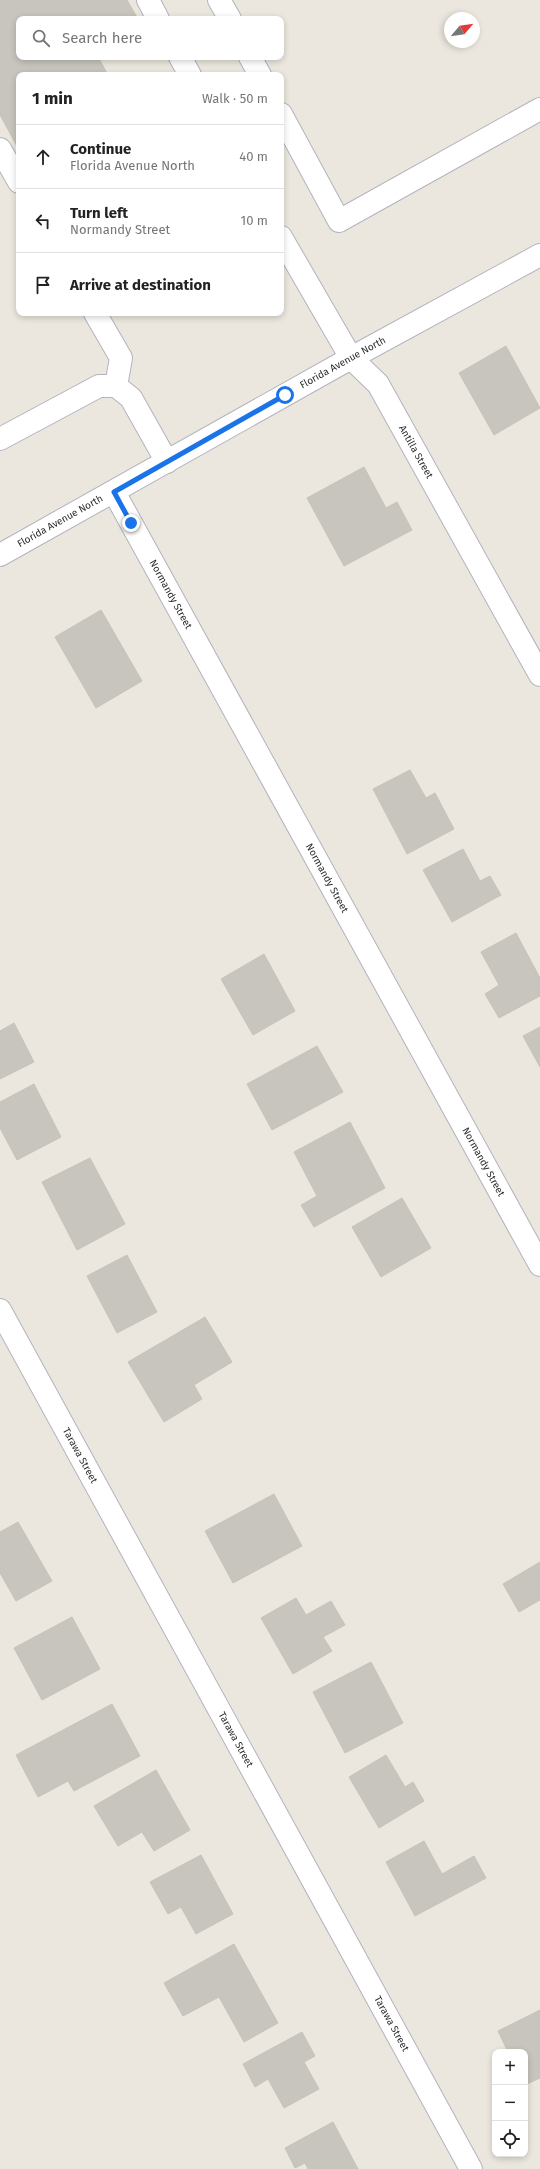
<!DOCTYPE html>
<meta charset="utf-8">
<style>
:root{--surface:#fff;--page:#f2f2f2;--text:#222;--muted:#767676;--line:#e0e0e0}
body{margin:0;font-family:"Fira Sans",sans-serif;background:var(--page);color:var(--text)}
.controls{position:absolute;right:12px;bottom:12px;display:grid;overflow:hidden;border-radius:8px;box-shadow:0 2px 6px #0003}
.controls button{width:36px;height:36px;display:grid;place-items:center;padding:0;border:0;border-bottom:1px solid var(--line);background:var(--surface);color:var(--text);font:20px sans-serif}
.compass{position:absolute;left:444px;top:12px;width:36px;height:36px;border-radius:50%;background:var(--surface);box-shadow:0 2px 6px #0003;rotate:61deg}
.stop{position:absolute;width:12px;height:12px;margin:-9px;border:3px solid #1a73e8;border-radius:50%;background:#fff}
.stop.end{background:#1a73e8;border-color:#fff;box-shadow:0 1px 4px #0008}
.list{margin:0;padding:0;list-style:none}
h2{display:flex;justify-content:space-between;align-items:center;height:52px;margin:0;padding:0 16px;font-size:17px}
h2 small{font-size:13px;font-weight:400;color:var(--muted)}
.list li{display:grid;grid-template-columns:26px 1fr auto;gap:12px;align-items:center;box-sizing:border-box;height:64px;padding:0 16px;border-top:1px solid var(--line)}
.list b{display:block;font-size:15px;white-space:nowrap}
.list p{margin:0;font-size:13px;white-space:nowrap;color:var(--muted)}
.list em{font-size:13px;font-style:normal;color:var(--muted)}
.icon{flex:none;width:22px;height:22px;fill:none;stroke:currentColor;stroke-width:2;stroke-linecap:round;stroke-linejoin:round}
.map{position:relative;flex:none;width:540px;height:2169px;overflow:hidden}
.search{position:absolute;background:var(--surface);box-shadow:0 2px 6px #0003;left:16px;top:16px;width:268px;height:44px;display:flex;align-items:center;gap:10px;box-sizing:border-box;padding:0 14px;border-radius:8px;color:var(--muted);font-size:15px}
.panel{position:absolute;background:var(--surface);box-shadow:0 2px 6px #0003;left:16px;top:72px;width:268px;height:244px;border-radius:8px}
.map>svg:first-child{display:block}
</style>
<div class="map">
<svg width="540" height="2169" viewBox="0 0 540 2169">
<rect width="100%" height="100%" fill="#ebe7de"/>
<g fill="#c7c5bd" stroke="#c7c3b8">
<path d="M0,0H127L138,19H19V57H98L108,75H19V150L0,115Z"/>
<path d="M506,346L540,408L494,435L459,373Z"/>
<path d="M364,467L386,508L397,502L412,530L344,566L307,498Z"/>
<path d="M101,610L142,681L96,708L55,637Z"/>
<path d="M410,770L426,798L435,793L454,829L407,854L373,789Z"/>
<path d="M463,849L480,881L490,876L501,895L452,922L423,870Z"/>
<path d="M516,933L540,978V996L499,1018L485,994L499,985L481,952Z"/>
<path d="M264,954L295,1011L253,1035L221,979Z"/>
<path d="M14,1023L34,1062L0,1079V1031Z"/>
<path d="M540,1027V1067L523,1036Z"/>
<path d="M317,1046L343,1092L272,1130L247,1084Z"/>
<path d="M34,1084L61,1137L17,1160L0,1128V1102Z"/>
<path d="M350,1122L385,1188L314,1227L301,1205L317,1196L294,1152Z"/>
<path d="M90,1158L125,1224L77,1250L42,1182Z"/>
<path d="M402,1198L431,1248L381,1277L352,1227Z"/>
<path d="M127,1255L157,1312L117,1333L87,1276Z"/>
<path d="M205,1317L232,1362L194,1385L202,1399L164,1422L128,1362Z"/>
<path d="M274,1494L302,1546L233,1583L205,1531Z"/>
<path d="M18,1522L52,1581L16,1601L0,1573V1532Z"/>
<path d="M540,1562V1600L519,1612L503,1584Z"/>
<path d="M296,1598L306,1615L331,1601L345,1625L323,1637L332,1651L293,1674L261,1618Z"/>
<path d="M72,1617L100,1669L42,1700L14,1648Z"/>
<path d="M371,1662L403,1723L345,1753L313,1692Z"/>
<path d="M112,1704L140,1756L74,1791L68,1781L38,1797L16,1755Z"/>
<path d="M386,1755L405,1787L413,1782L424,1801L379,1828L349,1777Z"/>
<path d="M156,1770L190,1830L154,1851L142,1832L118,1846L94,1806Z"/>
<path d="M424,1841L442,1874L474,1856L486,1878L415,1916L386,1862Z"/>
<path d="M201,1855L233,1914L196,1934L181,1907L168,1914L150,1882Z"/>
<path d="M234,1944L278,2023L244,2042L219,1997L183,2016L164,1983Z"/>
<path d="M540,2010V2078L525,2085V2052H508L498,2031Z"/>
<path d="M302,2032L315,2056L304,2062L319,2089L284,2108L268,2079L255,2087L243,2064Z"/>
<path d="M333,2122L358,2169H308L305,2163L295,2168L285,2148Z"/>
</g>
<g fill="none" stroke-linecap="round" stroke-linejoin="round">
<g stroke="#b2b3bd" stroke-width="24">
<g id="minor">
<path d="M148,0L158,19"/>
<path d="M219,0L230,19"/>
<path d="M180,57L190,75"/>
<path d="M250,57L260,75"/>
<path d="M281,114L339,221L540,109"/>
<path d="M0,149L19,182"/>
<path id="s1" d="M281,237L351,358L378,384L540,675"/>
<path d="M95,313L121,358L116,386"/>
<path d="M0,439L99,386H116L131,398L167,462"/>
<path id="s2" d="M114,492L540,1265"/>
<path id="s3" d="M0,555L351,358L540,255"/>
<path id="s4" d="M0,1310L471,2169"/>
</g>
</g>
<use href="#minor" stroke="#fff" stroke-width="22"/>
</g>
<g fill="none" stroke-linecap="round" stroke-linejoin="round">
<path stroke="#1a73e8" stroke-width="5" d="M131,523L114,492L285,395"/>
</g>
<g text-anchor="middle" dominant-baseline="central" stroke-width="4" stroke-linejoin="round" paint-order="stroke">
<g font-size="10" fill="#2b2b2b" stroke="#fff">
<text stroke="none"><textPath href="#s3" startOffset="393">Florida Avenue North</textPath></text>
<text stroke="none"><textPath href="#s1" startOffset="255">Antilla Street</textPath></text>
<text stroke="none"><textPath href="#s3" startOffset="69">Florida Avenue North</textPath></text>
<text stroke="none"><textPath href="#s2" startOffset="117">Normandy Street</textPath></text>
<text stroke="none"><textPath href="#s2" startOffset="441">Normandy Street</textPath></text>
<text stroke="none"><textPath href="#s2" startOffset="765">Normandy Street</textPath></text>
<text stroke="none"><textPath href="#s4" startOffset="166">Tarawa Street</textPath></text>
<text stroke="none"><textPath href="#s4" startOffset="490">Tarawa Street</textPath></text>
<text stroke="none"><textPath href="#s4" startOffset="814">Tarawa Street</textPath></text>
</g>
</g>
</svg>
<div class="controls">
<button>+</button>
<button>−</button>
<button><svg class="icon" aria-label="locate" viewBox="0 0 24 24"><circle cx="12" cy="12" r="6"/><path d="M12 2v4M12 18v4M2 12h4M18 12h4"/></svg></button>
</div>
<svg class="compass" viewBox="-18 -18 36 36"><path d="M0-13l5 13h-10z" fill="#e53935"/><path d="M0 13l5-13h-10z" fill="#767676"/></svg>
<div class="stop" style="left:285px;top:395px"></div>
<div class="stop end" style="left:131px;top:523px"></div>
<div class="search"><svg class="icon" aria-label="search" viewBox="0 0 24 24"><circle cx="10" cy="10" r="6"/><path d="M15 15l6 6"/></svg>Search here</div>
<section class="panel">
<h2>1 min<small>Walk · 50 m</small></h2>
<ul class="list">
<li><svg class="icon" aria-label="ahead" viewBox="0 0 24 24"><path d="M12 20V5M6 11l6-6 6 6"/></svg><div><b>Continue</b><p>Florida Avenue North</p></div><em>40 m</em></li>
<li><svg class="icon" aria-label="left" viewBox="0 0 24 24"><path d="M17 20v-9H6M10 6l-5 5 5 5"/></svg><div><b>Turn left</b><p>Normandy Street</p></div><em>10 m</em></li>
<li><svg class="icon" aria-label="arrive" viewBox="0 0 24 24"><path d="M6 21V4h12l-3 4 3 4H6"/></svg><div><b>Arrive at destination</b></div></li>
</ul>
</section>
</div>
